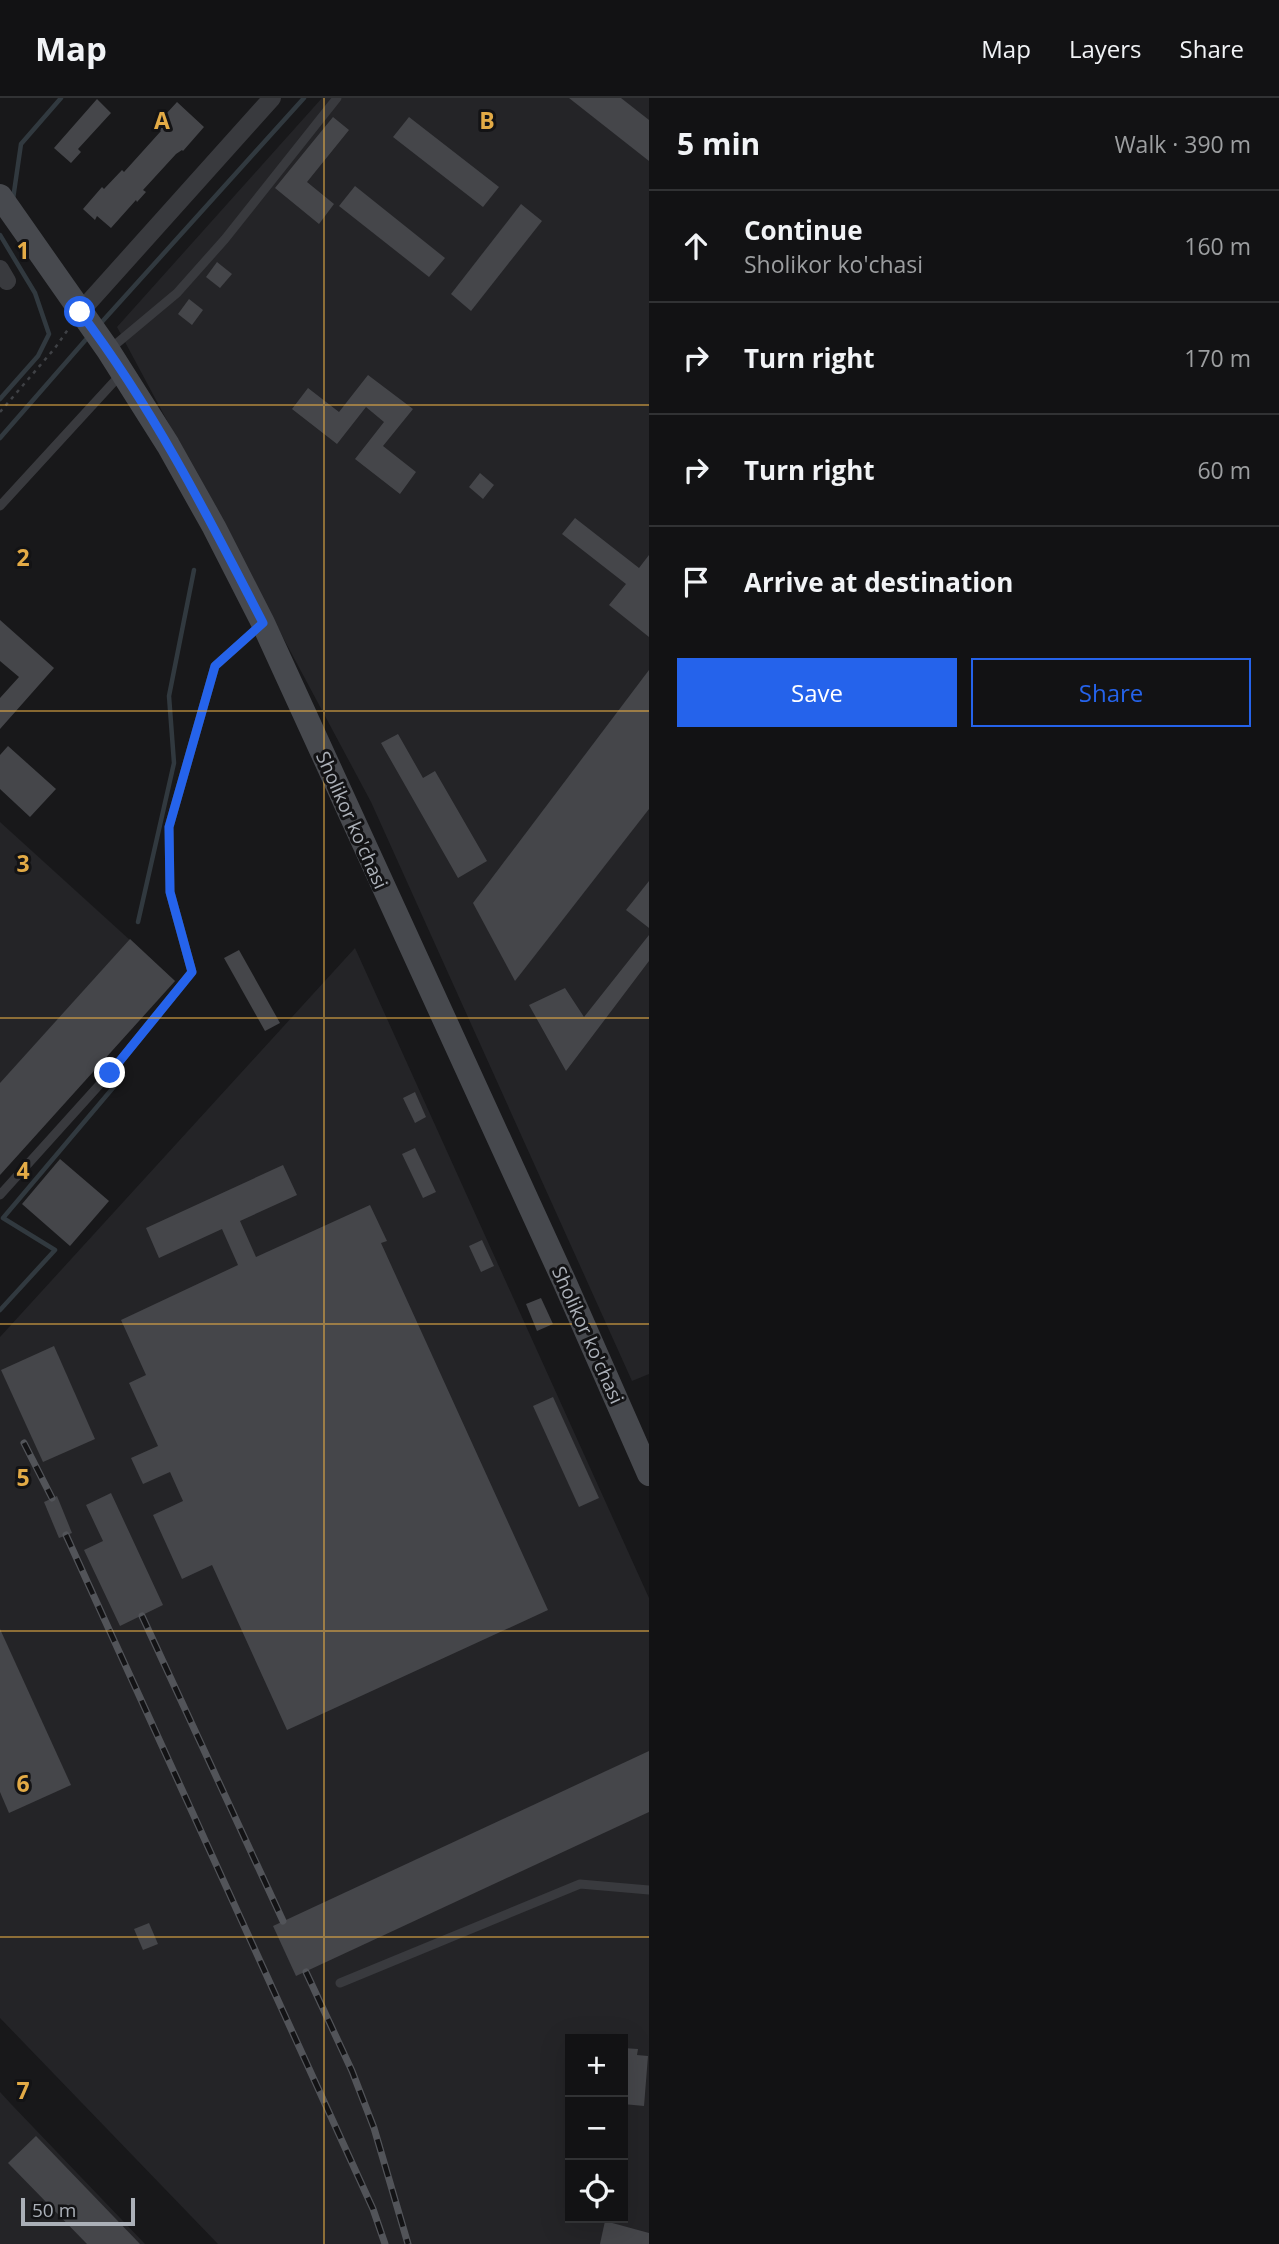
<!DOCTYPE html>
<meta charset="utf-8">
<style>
:root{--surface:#121214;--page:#1f2022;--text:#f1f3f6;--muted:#9c9ea0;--line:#313234;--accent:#2563eb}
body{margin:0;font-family:"Open Sans",sans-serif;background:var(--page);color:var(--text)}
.controls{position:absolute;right:21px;bottom:21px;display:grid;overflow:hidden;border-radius:0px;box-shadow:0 7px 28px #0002}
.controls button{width:63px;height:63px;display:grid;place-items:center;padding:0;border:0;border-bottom:2px solid var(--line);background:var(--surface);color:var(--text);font:35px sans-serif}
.scale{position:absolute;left:21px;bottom:18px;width:114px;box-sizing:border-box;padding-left:7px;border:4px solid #abb0b8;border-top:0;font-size:19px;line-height:24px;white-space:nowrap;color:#abb0b8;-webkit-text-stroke:5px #131315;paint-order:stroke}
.stop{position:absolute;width:21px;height:21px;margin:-16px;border:5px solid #2563eb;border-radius:50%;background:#fff}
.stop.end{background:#2563eb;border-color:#fff;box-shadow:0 2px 7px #0008}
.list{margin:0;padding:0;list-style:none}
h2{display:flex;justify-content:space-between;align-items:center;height:91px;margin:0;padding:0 28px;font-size:30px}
h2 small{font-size:23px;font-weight:400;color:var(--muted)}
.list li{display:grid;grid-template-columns:46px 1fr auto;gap:21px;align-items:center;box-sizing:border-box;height:112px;padding:0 28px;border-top:2px solid var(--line)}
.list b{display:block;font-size:26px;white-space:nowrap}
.list p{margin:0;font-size:23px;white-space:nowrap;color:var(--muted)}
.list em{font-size:23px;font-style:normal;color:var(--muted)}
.actions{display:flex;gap:14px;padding:21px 28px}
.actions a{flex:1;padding:16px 0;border:2px solid var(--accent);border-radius:0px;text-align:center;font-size:24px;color:var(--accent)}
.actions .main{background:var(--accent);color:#fff}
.icon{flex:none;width:38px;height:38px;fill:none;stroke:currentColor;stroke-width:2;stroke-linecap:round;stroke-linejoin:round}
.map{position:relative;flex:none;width:649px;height:2146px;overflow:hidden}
header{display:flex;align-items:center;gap:42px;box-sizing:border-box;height:98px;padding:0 35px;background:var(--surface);border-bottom:2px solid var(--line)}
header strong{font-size:33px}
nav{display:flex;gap:38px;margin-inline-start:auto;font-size:24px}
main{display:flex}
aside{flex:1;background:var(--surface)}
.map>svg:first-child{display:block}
</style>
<header>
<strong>Map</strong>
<nav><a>Map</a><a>Layers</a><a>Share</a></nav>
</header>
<main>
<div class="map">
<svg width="649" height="2146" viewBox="0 0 649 2146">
<rect width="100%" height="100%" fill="#18181a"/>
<g fill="#242427" fill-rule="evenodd">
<path d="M322,0H649V1276L632,1283L371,704L117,229Z"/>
<path d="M0,724L175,883L0,1077Z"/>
<path d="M355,850L649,1500V2146H218L0,1920V1239ZM570,1941H623V2120H570Z"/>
<path d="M0,1994L11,2006L145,2146H0Z"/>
</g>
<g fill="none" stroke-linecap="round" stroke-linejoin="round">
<g stroke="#31393f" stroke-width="4.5">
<path d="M13,101L21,46L61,0"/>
<path d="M0,137L35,195L49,236L38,258L0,301"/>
<path d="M100,226L304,0"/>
<path d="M0,340L89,238"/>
<path d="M138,824L174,665L169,598L194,472"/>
<path d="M0,1212L55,1152L3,1120L123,978"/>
</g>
</g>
<g fill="#45464a">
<path d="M569,0H621L649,22V63Z"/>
<path d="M97,1L111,15L78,51L81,54L71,65L54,50Z"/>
<path d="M177,4L204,29L183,53L182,52L176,56L143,92L146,94L137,104L136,102L111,130L97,118L95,122L83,111L102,89L104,91L122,72L124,74L161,33L155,28Z"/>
<path d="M333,19L349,32L307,84L334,106L319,126L275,90Z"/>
<path d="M409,19L499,89L483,109L393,39Z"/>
<path d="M355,88L445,160L429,179L339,108Z"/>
<path d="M521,106L542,123L471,213L451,196Z"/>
<path d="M217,164L232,176L220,190L206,179Z"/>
<path d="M189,201L203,212L192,227L178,216Z"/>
<path d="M368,277L413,311L383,348L416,374L400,396L355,361L384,324L366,309L337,346L292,311L308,290L339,314Z"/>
<path d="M480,375L494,387L483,401L469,389Z"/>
<path d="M575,420L639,470L649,457V539L609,507L626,486L562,436Z"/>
<path d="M0,522L54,570L0,631V600L19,579L0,563Z"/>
<path d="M649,572V711L515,883L473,805Z"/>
<path d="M398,636L423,680L435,673L487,763L458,780L381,645Z"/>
<path d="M8,648L56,691L30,719L0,691V657Z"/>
<path d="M649,783V830L626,812Z"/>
<path d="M649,837V863L566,973L529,907L565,890L584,919Z"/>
<path d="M130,841L175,883L0,1077V985Z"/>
<path d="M239,852L280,925L265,933L224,860Z"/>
<path d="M415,994L426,1019L415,1025L403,1000Z"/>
<path d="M415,1050L436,1094L423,1100L402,1056Z"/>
<path d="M60,1061L109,1103L70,1148L22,1106Z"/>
<path d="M283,1067L297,1097L240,1123L256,1159L370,1107L387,1143L381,1145L548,1512L287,1632L212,1467L182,1481L153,1417L183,1403L170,1374L143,1386L131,1360L158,1348L129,1285L146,1277L121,1222L238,1167L222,1131L159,1160L146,1130Z"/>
<path d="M482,1142L494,1168L481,1174L469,1148Z"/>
<path d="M541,1200L553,1226L537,1233L526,1206Z"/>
<path d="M54,1248L95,1341L43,1364L1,1272Z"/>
<path d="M553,1299L599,1400L579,1409L533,1308Z"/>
<path d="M111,1395L163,1507L120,1528L84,1452L103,1443L86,1407Z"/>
<path d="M57,1398L72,1435L59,1440L44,1404Z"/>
<path d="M0,1531L71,1687L9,1715L0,1694Z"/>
<path d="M649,1653V1714L296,1878L273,1828Z"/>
<path d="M149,1825L158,1846L143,1852L134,1831Z"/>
<path d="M623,1950L638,1951L637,1957L648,1958L644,2008L623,2006Z"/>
<path d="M36,2038L140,2146H87L8,2065Z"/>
<path d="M605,2123L649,2135V2146H600Z"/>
</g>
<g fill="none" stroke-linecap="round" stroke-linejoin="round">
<path stroke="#3f4145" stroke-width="2.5" stroke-dasharray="3.5 5" stroke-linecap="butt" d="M0,314L55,250L69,230"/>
<g stroke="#393a3e" stroke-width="9">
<path d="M110,251L177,195L225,141L337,0"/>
<path d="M0,408L122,275"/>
<path d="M0,1097L110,975L192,874L170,794L169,729L215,568L261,527"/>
<path d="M340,1885L580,1786L649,1792"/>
</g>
<g stroke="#393a3e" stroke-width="18">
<path d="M0,171L7,183"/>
<path d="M80,214L272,0"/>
</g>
<path stroke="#47494e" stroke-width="24" d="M0,98L108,252L168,347L214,429L263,525L565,1185L649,1376"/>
<g stroke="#525459" stroke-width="7">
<g id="rail">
<path d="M24,1345L52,1400"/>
<path d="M66,1437L373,2111L385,2146"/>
<path d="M142,1518L283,1823"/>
<path d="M306,1874L352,1973L374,2030L408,2146"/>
</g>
</g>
<use href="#rail" stroke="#131315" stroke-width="4.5" stroke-dasharray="13" stroke-linecap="butt"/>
</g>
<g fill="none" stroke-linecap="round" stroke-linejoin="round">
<path stroke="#2563eb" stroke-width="9" d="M80,214C153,310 208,418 263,525L215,568L169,729L170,794L192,874L110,975"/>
</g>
<path fill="none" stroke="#e3ab46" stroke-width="2" stroke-opacity="0.55" d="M324,0V2146M0,307H649M0,613H649M0,920H649M0,1226H649M0,1533H649M0,1839H649"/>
<g text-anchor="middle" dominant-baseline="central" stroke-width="6" stroke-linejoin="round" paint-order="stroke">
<g font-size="19" fill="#abb0b8" stroke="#131315">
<text transform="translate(352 722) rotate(66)">Sholikor ko'chasi</text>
<text transform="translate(588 1237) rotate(66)">Sholikor ko'chasi</text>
</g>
</g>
<g font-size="23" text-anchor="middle" font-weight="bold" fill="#e3ab46" stroke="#131315" stroke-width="6" stroke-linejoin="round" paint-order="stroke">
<text x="162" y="31">A</text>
<text x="487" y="31">B</text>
<text x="23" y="161">1</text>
<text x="23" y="468">2</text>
<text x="23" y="774">3</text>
<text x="23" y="1081">4</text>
<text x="23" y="1388">5</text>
<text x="23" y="1694">6</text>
<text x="23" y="2001">7</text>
</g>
</svg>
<div class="controls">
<button>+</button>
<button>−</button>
<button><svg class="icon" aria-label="locate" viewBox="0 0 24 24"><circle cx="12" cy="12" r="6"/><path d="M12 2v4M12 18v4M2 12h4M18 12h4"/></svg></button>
</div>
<div class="scale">50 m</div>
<div class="stop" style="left:80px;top:214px"></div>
<div class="stop end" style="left:110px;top:975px"></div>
</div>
<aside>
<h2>5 min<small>Walk · 390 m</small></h2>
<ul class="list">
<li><svg class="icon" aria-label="ahead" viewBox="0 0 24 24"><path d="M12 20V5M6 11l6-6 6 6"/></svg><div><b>Continue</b><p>Sholikor ko'chasi</p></div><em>160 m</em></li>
<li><svg class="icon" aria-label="right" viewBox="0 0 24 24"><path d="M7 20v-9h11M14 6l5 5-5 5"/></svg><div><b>Turn right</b></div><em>170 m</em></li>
<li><svg class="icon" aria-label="right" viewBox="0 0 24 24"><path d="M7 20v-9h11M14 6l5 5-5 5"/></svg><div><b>Turn right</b></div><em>60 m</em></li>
<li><svg class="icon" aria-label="arrive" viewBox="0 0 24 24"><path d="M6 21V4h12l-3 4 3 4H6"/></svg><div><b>Arrive at destination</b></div></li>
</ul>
<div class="actions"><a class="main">Save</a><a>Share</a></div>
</aside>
</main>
